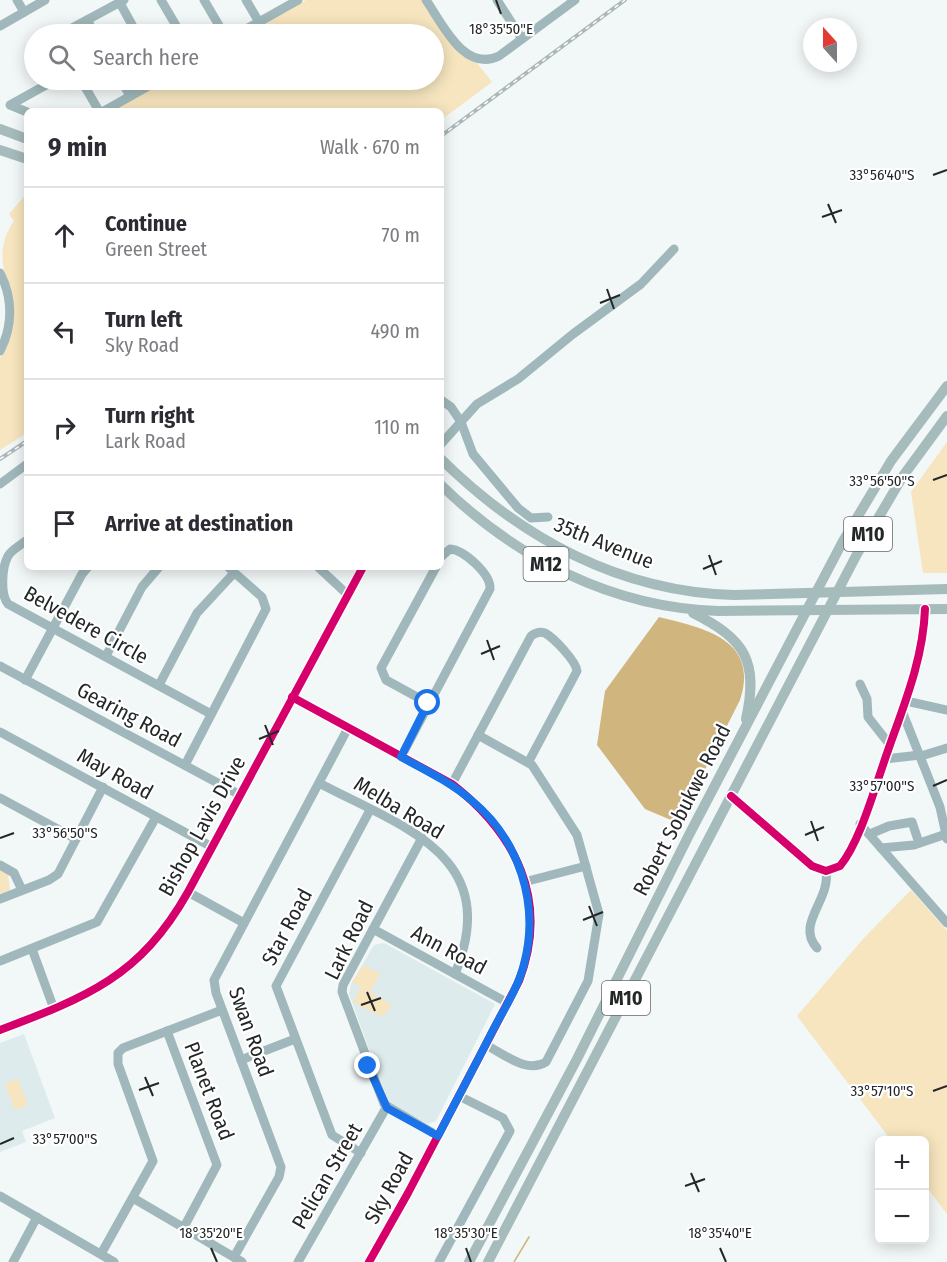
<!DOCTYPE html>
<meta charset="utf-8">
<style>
:root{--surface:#fff;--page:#f7f7f7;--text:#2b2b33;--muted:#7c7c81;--line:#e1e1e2}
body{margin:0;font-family:"Fira Sans Condensed",sans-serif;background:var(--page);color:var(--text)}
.controls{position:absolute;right:18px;bottom:18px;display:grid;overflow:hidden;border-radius:9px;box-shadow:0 3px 15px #0003}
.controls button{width:54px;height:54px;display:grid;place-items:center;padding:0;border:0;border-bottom:2px solid var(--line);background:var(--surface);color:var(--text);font:30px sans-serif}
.compass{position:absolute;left:803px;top:18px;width:54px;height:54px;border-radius:50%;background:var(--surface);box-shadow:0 3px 15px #0003;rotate:339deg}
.stop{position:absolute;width:18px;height:18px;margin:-14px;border:4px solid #1a73e8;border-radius:50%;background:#fff}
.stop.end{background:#1a73e8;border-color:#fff;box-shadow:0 2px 6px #0008}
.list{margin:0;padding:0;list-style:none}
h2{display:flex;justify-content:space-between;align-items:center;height:78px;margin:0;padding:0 24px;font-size:26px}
h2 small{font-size:20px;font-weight:400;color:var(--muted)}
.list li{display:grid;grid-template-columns:39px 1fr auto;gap:18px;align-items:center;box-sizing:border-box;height:96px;padding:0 24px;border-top:2px solid var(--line)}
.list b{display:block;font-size:22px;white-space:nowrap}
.list p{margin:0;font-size:20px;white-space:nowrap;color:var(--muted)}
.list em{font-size:20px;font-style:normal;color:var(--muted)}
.icon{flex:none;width:33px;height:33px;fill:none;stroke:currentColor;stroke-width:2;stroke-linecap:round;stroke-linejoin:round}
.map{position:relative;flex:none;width:947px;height:1262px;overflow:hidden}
.search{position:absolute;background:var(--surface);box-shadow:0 3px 15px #0003;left:24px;top:24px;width:420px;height:66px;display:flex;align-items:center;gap:15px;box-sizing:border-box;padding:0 21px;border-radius:33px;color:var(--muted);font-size:22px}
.panel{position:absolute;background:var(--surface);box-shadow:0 3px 15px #0003;left:24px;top:108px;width:420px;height:462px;border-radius:9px}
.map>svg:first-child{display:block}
</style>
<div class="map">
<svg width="947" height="1262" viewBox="0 0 947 1262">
<rect width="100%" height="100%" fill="#f2f7f7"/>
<g fill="#deebec">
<path d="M384,943L495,1004L436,1121L428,1124L389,1104L349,994L351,984L374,945Z"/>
<path d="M24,1034L55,1118L22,1131L26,1142L0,1152V1043Z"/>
</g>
<g fill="#f6e5be">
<path d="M306,0H423L470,60L477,63L492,82L441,120V111H99L158,80H434V34H242Z"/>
<path d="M27,193V433L0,450V358L7,344L5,274C0,254 2,239 14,221L9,214Z"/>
<path d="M947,442V573H923L911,492Z"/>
<path d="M0,870L8,874L10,890L0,894Z"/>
<path d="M911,890L947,931V1214L925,1185L924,1140H891L797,1016L864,938Z"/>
<path d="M363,965L380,974L370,992L391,1004L386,1014L379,1016L353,1002L361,987L352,982Z"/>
<path d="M18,1079L28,1105L15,1110L5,1084Z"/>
</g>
<path fill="#d0b67e" d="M659,617C703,628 760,639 740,700L678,823L645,809L597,745L605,691Z"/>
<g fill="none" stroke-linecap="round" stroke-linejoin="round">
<path stroke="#d0b67e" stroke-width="1.5" d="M514,1262L529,1237"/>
<g stroke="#a0b8bb" stroke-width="9">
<path d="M17,0L24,12"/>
<path d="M161,0L181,34"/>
<path d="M204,0L224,34"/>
<path d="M246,0L259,22L298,0"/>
<path d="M426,0C442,23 464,73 499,56L575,0"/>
<path d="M497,0L522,39"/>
<path d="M120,3L137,34"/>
<path d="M87,20L95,34"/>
<path d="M0,26L45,0"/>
<path d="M61,34L124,0"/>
<path d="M237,34L259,22"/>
<path d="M81,80L99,111"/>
<path d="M121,80L130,96"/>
<path d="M104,111L159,80"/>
<path d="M27,112L10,105L55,80"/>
<path d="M0,273C13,298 13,326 0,351"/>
<path d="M441,400L451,407L461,422L473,454L518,508L531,518L548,517"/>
<path d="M441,444L477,404L518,379L573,334L641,284L674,249"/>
<path d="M0,484L27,464"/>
<path d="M27,540C21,545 12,549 8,556C2,567 0,594 8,604L211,714"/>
<path d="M318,567L348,595"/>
<path d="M106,656L142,587L159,567"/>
<path d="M0,666L240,795"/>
<path d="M25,680L82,574L88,567"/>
<path d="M860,684L867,699L868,717L890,745"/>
<path d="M159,685L197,613L234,573"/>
<path d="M292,697L452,784C516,834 550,900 519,981L408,1193L369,1262"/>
<path d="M906,701L947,710"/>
<path d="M428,703L386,680L381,668L436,567"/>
<path d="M902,711L940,807L947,839"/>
<path d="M0,732L212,847"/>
<path d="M478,735L532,765L577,835L599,914L588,981L546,1062C527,1074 504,1054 486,1045"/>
<path d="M921,756L947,748"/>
<path d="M401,757L490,589C491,574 464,550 450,549L441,557"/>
<path d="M885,759L920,755"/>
<path d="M185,765L266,609L262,597L228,567"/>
<path d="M319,783C404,828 503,855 455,974"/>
<path d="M452,784L531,636C535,633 539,631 545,633C554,638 576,661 577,671L529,761"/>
<path d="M731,796L812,866L826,871L840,866C859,843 873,794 883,765C900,714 923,664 925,609"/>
<path d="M0,798L76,839"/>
<path d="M860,824L947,923"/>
<path d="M870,834L889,826L912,822L919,843"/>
<path d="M422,838L343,985L342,992L384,1104L438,1136"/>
<path d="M881,848L914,845L946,834"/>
<path d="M0,865L14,873L22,890"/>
<path d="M524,882L586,866"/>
<path d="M188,892L244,923"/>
<path d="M0,899L49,880L58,874L103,787"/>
<path d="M373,929L508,1003"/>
<path d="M817,948C795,924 831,900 826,871"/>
<path d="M32,949L54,1009"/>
<path d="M0,961L97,922L156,817"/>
<path d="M0,1030C87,997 140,977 188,892L363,567"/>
<path d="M167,1031L217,1165L184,1227"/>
<path d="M241,1060L295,1039"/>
<path d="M361,1153L332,1135L276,986L370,810"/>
<path d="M0,1196L114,1262"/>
<path d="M133,1198L242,1262"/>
<path d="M101,1254L153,1161L118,1064V1053L123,1048L222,1010"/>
<path d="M234,1257L279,1177L281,1167L216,993L214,980L348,728"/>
<path d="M13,1262L37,1217"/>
<path d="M298,1262L386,1108"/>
<path d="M439,1262L510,1131L503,1118L459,1096"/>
</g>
<g stroke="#a6bbbc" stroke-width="10">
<path d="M0,129L27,139"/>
<path d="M0,150L27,159"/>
<path d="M441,459C521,538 620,592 734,595L947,589"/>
<path d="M441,485C516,558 612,608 719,611L947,609"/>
<path d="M693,613C745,639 759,661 746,719"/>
<path d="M469,1262L577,1059L690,833L843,541L891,461L947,386"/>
<path d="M488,1262L857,554L903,476L947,416"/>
</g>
<g stroke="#abb7b9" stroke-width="4">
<g id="rail">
<path d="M441,136L625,0"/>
<path d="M0,459L27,441"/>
</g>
</g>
<use href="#rail" stroke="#fff" stroke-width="1.5" stroke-dasharray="4.5" stroke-linecap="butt"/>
<g stroke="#fff" stroke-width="11">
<g id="cycleway">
<path d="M292,697L452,784C516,834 550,900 519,981L408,1193L369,1262"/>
<path d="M731,796L812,866L826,871L840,866C859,843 873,794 883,765C900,714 923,664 925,609"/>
<path d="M0,1030C87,997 140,977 188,892L363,567"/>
</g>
</g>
<use href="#cycleway" stroke="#d6006c" stroke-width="8"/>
</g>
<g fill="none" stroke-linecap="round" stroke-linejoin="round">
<path stroke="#1a73e8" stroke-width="8" d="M368,1066L387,1108L438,1136C456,1101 475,1066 493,1030C504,1009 518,988 524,964C540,904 519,839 471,800C450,782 425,770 401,757L428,703"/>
</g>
<path fill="none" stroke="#242728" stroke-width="2" d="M496,0L501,14M933,175L947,170M828,204L836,223M822,217L842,210M607,289L614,309M600,303L620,295M933,480L947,475M709,555L716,575M703,569L722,561M487,640L494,660M481,654L500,646M265,725L273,745M259,739L279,731M933,786L947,780M811,821L818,841M805,835L824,827M0,838L14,833M589,906L597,926M583,920L603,912M367,992L375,1011M361,1005L381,998M145,1077L153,1096M139,1090L159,1083M933,1091L947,1086M0,1144L14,1138M691,1173L699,1192M685,1186L705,1179M211,1248L217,1262M466,1248L471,1262M720,1248L726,1262"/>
<g text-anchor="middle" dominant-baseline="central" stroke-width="4.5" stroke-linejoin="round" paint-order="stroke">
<g fill="#fff" stroke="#666868" stroke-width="1.5">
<rect x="844" y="517" width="48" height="34" rx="4.5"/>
<rect x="523.5" y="547" width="45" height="34" rx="4.5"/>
<rect x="602" y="981" width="48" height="34" rx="4.5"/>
</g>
<g font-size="20" font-weight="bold" fill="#242728">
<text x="868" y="534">M10</text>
<text x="546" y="564">M12</text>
<text x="626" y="998">M10</text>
</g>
<g font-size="21" fill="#242728" stroke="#fff">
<text transform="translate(604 543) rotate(22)">35th Avenue</text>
<text transform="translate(86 625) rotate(29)">Belvedere Circle</text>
<text transform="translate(129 715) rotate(28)">Gearing Road</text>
<text transform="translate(115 774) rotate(29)">May Road</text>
<text transform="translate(399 808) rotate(31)">Melba Road</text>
<text transform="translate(682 810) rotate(-63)">Robert Sobukwe Road</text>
<text transform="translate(202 826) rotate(-61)">Bishop Lavis Drive</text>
<text transform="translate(287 927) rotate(-62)">Star Road</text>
<text transform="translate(349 940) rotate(-64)">Lark Road</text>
<text transform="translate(449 950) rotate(28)">Ann Road</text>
<text transform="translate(251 1032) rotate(70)">Swan Road</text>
<text transform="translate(209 1091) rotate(69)">Planet Road</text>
<text transform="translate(327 1176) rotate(-60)">Pelican Street</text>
<text transform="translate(389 1188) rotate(-61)">Sky Road</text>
</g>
</g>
<g font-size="15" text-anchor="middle" fill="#242728" stroke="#fff" stroke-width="4.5" stroke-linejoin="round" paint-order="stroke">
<text x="501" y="34">18°35'50"E</text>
<text x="882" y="180">33°56'40"S</text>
<text x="882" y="486">33°56'50"S</text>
<text x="882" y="791">33°57'00"S</text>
<text x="65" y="838">33°56'50"S</text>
<text x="882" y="1096">33°57'10"S</text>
<text x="65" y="1144">33°57'00"S</text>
<text x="211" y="1238">18°35'20"E</text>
<text x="466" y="1238">18°35'30"E</text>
<text x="720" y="1238">18°35'40"E</text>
</g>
</svg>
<div class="controls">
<button>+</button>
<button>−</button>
</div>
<svg class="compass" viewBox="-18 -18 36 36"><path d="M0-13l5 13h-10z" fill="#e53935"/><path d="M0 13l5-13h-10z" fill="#7c7c81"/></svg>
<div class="stop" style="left:428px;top:703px"></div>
<div class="stop end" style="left:368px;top:1066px"></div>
<div class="search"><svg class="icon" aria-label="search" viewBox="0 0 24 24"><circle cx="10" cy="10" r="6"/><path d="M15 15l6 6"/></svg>Search here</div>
<section class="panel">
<h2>9 min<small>Walk · 670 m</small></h2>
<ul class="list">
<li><svg class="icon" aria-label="ahead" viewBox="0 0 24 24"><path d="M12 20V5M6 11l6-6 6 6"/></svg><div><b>Continue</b><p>Green Street</p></div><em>70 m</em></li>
<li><svg class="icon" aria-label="left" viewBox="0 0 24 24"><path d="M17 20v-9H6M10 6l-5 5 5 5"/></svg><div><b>Turn left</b><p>Sky Road</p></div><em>490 m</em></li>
<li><svg class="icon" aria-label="right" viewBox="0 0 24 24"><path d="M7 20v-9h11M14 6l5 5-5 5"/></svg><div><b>Turn right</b><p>Lark Road</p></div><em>110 m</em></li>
<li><svg class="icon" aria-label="arrive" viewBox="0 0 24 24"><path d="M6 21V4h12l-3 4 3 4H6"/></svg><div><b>Arrive at destination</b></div></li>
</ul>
</section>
</div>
